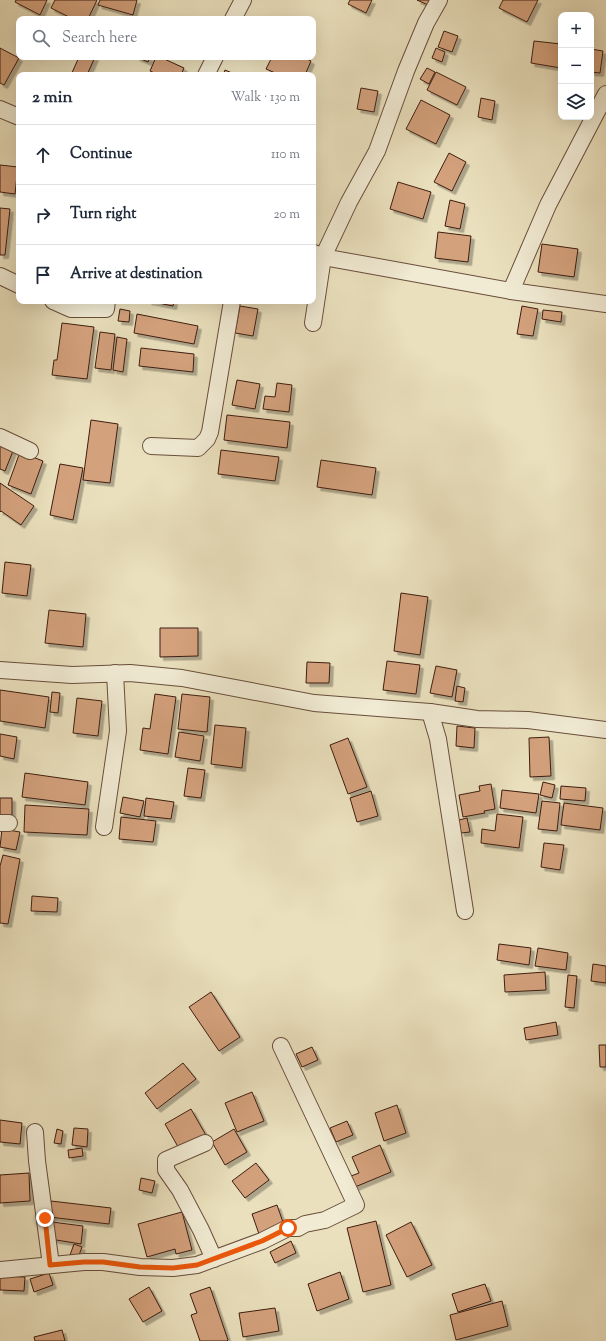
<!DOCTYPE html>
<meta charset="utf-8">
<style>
:root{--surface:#fff;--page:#f2f2f3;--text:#1f2937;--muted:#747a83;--line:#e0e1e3}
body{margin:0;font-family:"Sorts Mill Goudy",serif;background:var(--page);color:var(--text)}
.controls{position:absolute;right:12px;top:12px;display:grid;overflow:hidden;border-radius:8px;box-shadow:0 4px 16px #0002}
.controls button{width:36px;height:36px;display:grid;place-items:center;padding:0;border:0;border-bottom:1px solid var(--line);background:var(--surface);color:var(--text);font:20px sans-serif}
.stop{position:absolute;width:12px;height:12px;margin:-9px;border:3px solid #ea580c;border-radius:50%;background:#fff}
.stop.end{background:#ea580c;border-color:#fff;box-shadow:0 1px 4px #0008}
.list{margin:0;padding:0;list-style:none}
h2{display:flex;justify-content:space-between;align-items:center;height:52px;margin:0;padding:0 16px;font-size:17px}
h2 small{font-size:13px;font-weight:400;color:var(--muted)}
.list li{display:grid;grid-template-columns:26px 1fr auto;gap:12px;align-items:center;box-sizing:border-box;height:60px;padding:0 16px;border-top:1px solid var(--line)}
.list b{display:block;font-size:15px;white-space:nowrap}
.list em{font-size:13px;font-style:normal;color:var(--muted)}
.icon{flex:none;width:22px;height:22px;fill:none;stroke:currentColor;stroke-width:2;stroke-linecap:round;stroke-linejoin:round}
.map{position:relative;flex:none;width:606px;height:1341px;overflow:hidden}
.search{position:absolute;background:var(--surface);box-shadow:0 4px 16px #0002;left:16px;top:16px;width:300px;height:44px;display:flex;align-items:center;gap:10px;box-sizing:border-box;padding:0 14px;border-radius:8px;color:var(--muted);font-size:15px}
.panel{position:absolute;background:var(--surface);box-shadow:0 4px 16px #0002;left:16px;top:72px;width:300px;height:232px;border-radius:8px}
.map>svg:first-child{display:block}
</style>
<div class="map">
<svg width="606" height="1341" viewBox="0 0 606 1341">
<defs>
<filter id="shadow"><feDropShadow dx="3.5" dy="3.5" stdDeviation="0" flood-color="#0004"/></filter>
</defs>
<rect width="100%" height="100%" fill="#eae0bd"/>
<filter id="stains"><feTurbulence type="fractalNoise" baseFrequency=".005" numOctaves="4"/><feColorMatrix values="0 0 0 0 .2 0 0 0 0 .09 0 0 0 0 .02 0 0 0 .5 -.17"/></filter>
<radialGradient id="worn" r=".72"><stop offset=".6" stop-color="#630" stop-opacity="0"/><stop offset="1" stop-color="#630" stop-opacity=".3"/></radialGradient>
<g fill="#d3a17c" stroke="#3e1d10" filter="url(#shadow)">
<path d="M16,0H47L40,15L15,2Z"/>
<path d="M55,0H97L88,19H73L51,8Z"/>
<path d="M100,0H137L133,15L98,5Z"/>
<path d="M350,0H372L366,13L348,4Z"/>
<path d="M417,0H430L428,5Z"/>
<path d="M503,0H538L527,22L499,8Z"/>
<path d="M444,31L458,36L452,52L438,47Z"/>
<path d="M534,41L561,44V68L531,63Z"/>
<path d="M0,48L19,58L4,85L0,83Z"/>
<path d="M436,48L445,52L442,62L432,58Z"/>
<path d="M591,49L603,51L600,73L591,72Z"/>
<path d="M79,57H95L87,75H71Z"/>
<path d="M136,57H150L148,62Z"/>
<path d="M156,57H160L184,68L181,75H159L150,71Z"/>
<path d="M272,57H303L311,61L305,75H280L266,69Z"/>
<path d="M427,68L435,72L429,84L420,79Z"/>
<path d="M225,70L232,73L231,75H223Z"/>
<path d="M436,72L466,87L457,105L427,90Z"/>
<path d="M361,88L378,91L374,112L357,109Z"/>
<path d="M481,98L495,101L492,120L478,117Z"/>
<path d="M421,100L450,115L436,144L406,129Z"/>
<path d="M449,153L466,162L452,191L434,182Z"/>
<path d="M0,165L18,167L15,194L0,192Z"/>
<path d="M398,182L431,192L423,219L390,209Z"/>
<path d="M450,200L465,204L460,229L445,226Z"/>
<path d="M0,208L10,209L5,255H0Z"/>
<path d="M438,232L471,236L468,262L435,258Z"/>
<path d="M542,244L578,249L574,277L538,272Z"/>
<path d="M148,301H174L173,306Z"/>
<path d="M240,306L258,309L253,336L235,333Z"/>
<path d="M522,306L538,309L533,336L517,334Z"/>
<path d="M120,309L130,311L129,322L118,321Z"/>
<path d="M543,310L562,312L561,322L542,319Z"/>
<path d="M137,314L198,326L194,344L134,333Z"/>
<path d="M62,323L94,327L87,379L52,375L54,360H57Z"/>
<path d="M100,332L115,334L111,370L95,368Z"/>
<path d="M117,337L127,339L123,372L113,370Z"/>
<path d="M141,348L194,354L193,372L139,366Z"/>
<path d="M237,380L260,384L255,409L232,405Z"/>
<path d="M277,383L292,385L289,412L263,409L265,396L275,397Z"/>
<path d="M227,415L290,422L287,448L224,440Z"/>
<path d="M91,420L118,424L110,483L83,480Z"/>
<path d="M0,445L13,451L5,471L0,469Z"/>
<path d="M221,450L279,457L275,481L218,474Z"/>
<path d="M20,452L43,461L31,494L8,485Z"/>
<path d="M321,460L376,468L372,495L317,487Z"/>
<path d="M60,464L83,468L73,520L50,515Z"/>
<path d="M0,483L34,506L21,525L1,511L0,512Z"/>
<path d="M5,562L31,565L27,596L2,593Z"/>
<path d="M401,593L428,597L420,655L394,651Z"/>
<path d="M49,610L86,614L83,647L45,643Z"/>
<path d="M160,628H198V656L160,657Z"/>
<path d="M387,661L420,665L416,694L383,690Z"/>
<path d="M307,662L330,663L329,683H306Z"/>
<path d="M436,666L457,670L452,697L430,693Z"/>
<path d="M457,686L465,688L463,702L455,701Z"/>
<path d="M0,690L49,697L45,728L0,721Z"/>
<path d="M52,692L60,693L58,713L50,712Z"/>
<path d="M155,694L176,697L168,754L140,750L143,728L150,729Z"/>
<path d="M182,694L210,697L207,732L178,729Z"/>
<path d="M77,698L102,701L98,736L73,733Z"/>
<path d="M215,725L246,728L242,768L211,764Z"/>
<path d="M457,726L475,728L474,748L456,746Z"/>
<path d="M179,732L204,736L200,761L175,757Z"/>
<path d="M0,734L17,737L14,759L0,756Z"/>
<path d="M549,737L551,776L530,777L529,738Z"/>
<path d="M348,738L367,787L348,794L330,745Z"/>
<path d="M188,768L205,770L201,798L184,796Z"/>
<path d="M25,773L88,782L85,805L22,797Z"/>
<path d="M543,782L555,785L552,798L540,795Z"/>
<path d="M491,784L495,809L484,811L485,813L463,817L459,795L480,791L479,786Z"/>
<path d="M561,786L586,788L585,801L560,799Z"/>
<path d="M502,790L539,794L536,813L500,808Z"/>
<path d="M371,791L378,816L357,822L350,798Z"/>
<path d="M123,797L144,801L140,817L120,813Z"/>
<path d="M0,798H12V815L0,816Z"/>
<path d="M146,798L174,802L171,819L144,816Z"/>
<path d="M542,801L560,803L557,831L538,829Z"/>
<path d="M564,803L603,808L600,830L561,825Z"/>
<path d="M25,805L89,809L87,835L24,832Z"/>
<path d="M497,814L523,817L519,848L481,843L482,829L495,831Z"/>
<path d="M121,817L156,821L153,842L119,839Z"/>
<path d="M467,818L470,832L461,833L459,820Z"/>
<path d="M2,829L20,832L16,850L0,847Z"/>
<path d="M544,843L564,845L560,870L541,867Z"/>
<path d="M3,855L20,859L8,924L0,923V866Z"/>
<path d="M32,896L58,898L57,912L31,911Z"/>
<path d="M499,944L531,948L529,965L497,960Z"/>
<path d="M538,948L568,953L566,970L535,966Z"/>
<path d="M593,964L606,966V983L591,981Z"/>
<path d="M545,972L546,990L505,992L504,975Z"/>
<path d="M568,975L577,976L574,1008L565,1007Z"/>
<path d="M211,992L240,1037L219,1051L189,1007Z"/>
<path d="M556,1022L558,1035L526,1040L524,1028Z"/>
<path d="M599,1045H606V1067H600Z"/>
<path d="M312,1047L318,1060L302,1067L296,1054Z"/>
<path d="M183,1063L196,1079L157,1109L145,1093Z"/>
<path d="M252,1092L264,1121L237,1132L225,1103Z"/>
<path d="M397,1105L406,1133L384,1141L375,1113Z"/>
<path d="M191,1109L207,1137L181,1152L165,1124Z"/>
<path d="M0,1120L22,1123L20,1144L0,1142Z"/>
<path d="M347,1121L353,1135L336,1142L330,1128Z"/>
<path d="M74,1128L88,1129L87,1147L72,1145Z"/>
<path d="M57,1129L63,1131L61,1144L54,1143Z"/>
<path d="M234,1129L247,1152L225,1165L212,1142Z"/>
<path d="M380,1145L391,1172L355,1187L351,1176L359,1173L352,1157Z"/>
<path d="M82,1148L83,1156L69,1158L68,1150Z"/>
<path d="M256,1163L269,1180L245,1198L232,1181Z"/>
<path d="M29,1173L30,1201L0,1203V1175Z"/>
<path d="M141,1178L155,1181L152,1193L139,1190Z"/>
<path d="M51,1201L111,1208L109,1224L49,1217Z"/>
<path d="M277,1205L284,1225L259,1234L252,1214Z"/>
<path d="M182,1212L192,1250L176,1254L175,1249L147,1257L138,1224Z"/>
<path d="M376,1221L391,1285L363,1292L347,1228Z"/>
<path d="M52,1222L83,1226L81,1244L50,1239Z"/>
<path d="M411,1222L432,1265L407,1277L386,1235Z"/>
<path d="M291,1241L296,1253L275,1263L270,1252Z"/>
<path d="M74,1244L82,1247L78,1258L70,1255Z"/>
<path d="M340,1272L349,1299L317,1311L308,1284Z"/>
<path d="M49,1273L53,1285L34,1292L30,1279Z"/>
<path d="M0,1276L25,1277L24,1291L0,1290Z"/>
<path d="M485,1284L491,1301L458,1312L452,1294Z"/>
<path d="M149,1287L162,1311L143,1322L129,1299Z"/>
<path d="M210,1287L228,1340L227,1341H200L191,1315L197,1313L190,1294Z"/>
<path d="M502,1301L508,1326L456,1340L450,1315Z"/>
<path d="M275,1308L279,1331L243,1337L239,1313Z"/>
<path d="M62,1330L65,1341H35L34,1337Z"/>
</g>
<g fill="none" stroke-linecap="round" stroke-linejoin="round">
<g stroke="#694e3b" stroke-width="18">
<g id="minor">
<path d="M233,19L243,0"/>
<path d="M206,75L215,57"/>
<path d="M0,109L19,117"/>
<path d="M314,253L323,257L511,291L606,304"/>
<path d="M0,276L19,285"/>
<path d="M511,291L548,205L606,94"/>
<path d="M53,301L71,309H106L107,301"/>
<path d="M313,323L323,257L349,202L377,151L406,71L426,23L439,0"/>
<path d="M0,437L30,451"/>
<path d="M151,446L198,448L207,439L210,432L232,301"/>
<path d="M0,670L72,675L130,673L182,678L314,703L430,712L477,719L528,720L606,730"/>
<path d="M430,712L438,739L465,911"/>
<path d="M0,823H9"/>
<path d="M104,827L118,731L115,673"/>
<path d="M35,1132L37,1161L51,1265"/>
<path d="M205,1143L166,1160V1170L180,1190L201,1230L214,1259"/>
<path d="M0,1270L84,1262H103L140,1267L173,1268L197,1265L262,1241L288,1228H298L305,1224L325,1220L356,1205L281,1046"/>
</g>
</g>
<use href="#minor" stroke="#f1ebd4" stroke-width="16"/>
</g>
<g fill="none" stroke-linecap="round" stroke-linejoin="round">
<path stroke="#ea580c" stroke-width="5" d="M45,1218L50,1265L84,1262H103L140,1267L173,1268L197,1265L262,1241L288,1228"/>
</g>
<rect width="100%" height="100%" filter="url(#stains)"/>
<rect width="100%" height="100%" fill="url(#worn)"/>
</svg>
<div class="controls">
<button>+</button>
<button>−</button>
<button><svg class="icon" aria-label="layers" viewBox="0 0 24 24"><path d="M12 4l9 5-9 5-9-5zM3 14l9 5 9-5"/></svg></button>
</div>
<div class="stop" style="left:288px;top:1228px"></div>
<div class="stop end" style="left:45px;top:1218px"></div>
<div class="search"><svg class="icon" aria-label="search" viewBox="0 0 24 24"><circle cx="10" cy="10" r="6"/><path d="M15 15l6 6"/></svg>Search here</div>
<section class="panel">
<h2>2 min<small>Walk · 130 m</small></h2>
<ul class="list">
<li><svg class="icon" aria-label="ahead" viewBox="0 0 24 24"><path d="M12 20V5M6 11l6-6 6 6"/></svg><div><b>Continue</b></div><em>110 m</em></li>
<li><svg class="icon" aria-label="right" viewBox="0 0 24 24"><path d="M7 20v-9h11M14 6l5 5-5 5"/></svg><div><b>Turn right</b></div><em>20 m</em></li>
<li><svg class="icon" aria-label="arrive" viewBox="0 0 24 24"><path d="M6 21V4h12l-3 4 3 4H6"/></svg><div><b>Arrive at destination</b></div></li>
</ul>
</section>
</div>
